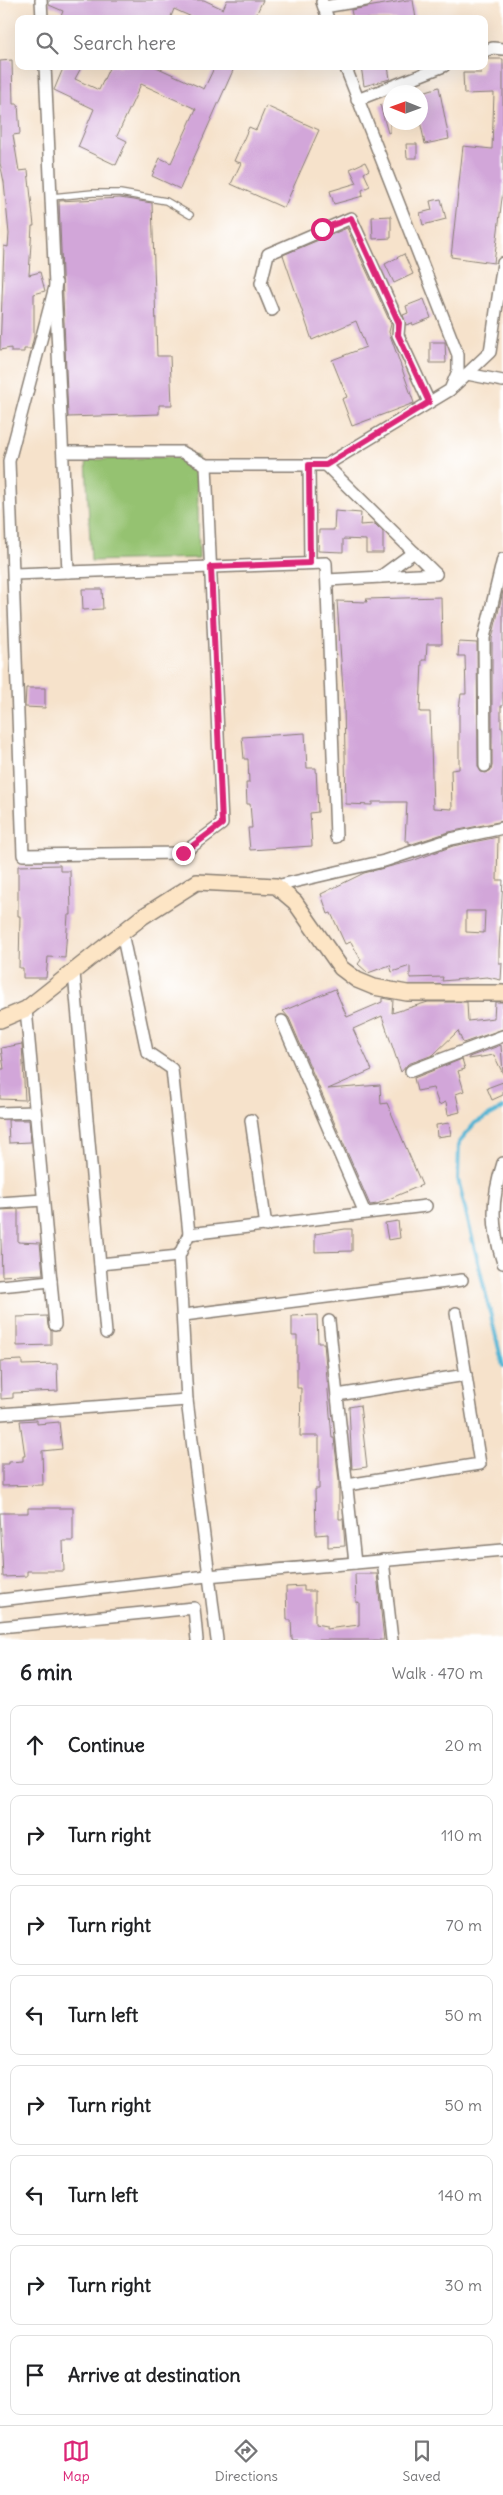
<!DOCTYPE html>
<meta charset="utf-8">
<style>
:root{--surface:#fff;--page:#f6f6f6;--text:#202124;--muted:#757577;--line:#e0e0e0;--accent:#db2777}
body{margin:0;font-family:Delius,sans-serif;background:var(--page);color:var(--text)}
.compass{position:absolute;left:383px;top:85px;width:45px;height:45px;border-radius:50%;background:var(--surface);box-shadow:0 5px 20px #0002;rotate:271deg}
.stop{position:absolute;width:15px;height:15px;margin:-11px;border:4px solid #db2777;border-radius:50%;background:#fff}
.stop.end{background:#db2777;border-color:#fff;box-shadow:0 1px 5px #0008}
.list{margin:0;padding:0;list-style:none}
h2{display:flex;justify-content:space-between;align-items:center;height:65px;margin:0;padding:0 20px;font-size:21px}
h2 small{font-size:16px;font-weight:400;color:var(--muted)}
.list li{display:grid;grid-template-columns:32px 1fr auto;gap:15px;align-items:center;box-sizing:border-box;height:80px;margin:0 10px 10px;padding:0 10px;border:1px solid var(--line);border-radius:10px}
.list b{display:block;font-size:19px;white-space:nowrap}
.list em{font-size:16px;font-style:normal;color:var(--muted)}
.icon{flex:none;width:28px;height:28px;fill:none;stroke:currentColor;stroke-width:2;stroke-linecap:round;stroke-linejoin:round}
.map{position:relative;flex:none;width:503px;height:1640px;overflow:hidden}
.search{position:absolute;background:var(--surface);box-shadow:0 5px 20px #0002;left:15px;right:15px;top:15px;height:55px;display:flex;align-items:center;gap:12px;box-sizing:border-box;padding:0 18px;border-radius:10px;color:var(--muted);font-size:19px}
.sheet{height:785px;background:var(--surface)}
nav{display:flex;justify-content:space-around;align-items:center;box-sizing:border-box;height:70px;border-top:1px solid var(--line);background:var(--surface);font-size:14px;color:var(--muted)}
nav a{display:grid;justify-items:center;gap:2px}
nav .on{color:var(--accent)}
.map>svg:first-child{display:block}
</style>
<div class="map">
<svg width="503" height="1640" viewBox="0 0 503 1640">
<rect width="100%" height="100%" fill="#fff"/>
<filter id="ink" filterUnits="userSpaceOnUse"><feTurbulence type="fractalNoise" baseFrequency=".02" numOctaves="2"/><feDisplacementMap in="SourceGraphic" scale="10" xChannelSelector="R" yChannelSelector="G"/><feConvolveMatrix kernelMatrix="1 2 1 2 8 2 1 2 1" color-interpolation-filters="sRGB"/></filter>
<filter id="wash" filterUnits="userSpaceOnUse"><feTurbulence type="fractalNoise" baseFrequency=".0096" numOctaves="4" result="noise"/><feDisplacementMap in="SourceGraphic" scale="20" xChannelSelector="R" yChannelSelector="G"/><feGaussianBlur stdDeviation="1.12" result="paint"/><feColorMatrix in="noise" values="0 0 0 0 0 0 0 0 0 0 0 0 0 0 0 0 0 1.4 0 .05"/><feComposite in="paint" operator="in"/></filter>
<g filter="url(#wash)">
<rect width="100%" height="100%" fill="#f6e2cb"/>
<path fill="#95c271" stroke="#586f46" d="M197,456L199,558L91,561L86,460Z"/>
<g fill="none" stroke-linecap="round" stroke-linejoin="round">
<path stroke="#54b4d3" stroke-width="4" d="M503,1108L475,1123L459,1142L458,1179L503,1366"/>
</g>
<g id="blocks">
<g fill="#d2a6d9" fill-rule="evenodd">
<path d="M49,0H204L223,9L227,0H263L254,19H196L174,9L170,19H60L63,11L49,5Z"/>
<path d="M407,0H413L416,19H353L351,10Z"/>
<path d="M484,59H503V190L494,263L451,257L463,146L492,149L494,93L464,94L463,73H481Z"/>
<path d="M12,60L13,104H18L20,134L13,135L19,171L28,170L34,226H32L29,275L40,272L45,291L34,294V336L31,349H24V352H11V348L0,350L4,246L8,247L9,234L4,182L0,163V61Z"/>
<path d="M64,66H82L75,79L99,90L110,66H154L204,89L215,66H235L180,189L152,176L160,158L171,163L196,109L141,84L117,136L127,141L116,165L78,147L94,109L54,90Z"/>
<path d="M361,66H388L390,79L364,86Z"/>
<path d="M439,87L449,139L425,144L420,121V93Z"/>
<path d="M390,101V132L388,133L380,105Z"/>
<path d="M266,106L319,130L284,208L231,184L241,163L234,161L249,127L256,130Z"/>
<path d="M406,144H417V158H407Z"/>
<path d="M365,162L369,170L364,173L370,186L362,190L363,196L334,204L330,191L357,183L350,169Z"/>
<path d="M120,198L152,203L157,356H170L172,405H159V414L68,417L59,201Z"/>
<path d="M441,199L446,219L423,225L420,213L432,210L430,201Z"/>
<path d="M391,216V238L373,239L372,217Z"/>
<path d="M347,228L391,324L389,332L414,403L352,426L342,399L347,397L332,360L366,347L356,321L312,340L283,255Z"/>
<path d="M404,254L413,274L394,283L385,264Z"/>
<path d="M424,299L431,318L413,325L412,323L406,325L403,315L408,313L406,306Z"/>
<path d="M430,342H445L446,363H430Z"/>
<path d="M335,511L361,513L360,525L375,524L383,532V553H366V540L343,539V552L318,551L319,530H334Z"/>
<path d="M82,589H102L103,609L83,610Z"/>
<path d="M503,591V706H501V728H503V821L449,832L409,845V841H405L407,802H372V805L346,804L344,705L337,601L367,602L366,599L441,597L442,644H427L426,660H422L420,712H430L433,808L452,809L451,770L459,769V709L461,694H466L465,656H458L459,642L477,643L478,766L481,772L486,773L491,770L492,766V639Z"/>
<path d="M26,688H45V708L25,707Z"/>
<path d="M305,733L307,768H316L318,812L310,813L312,846L250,850L248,828H252L250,804H247L246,783H249L248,759H244L242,737Z"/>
<path d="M498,837L497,880H503L499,950V963H502L501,980L487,977L442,981L443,977L410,978V966L392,972L390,965L368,973L358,964L361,960L351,942L345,944L331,913L328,914L321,894L364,873L412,861L453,846ZM466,911H485L484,933L466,932Z"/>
<path d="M60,865V871H70L71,915H68L65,958L48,957L46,978H23V968H19L20,916H18V866Z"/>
<path d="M335,989L347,1017L382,1002V998L393,1000L392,1013L428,1002H467L468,1021L494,1018L495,1002H503V1029L463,1043L458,1031L433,1055L408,1064L401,1072L382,1016L353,1029L372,1070L328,1089L380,1085L381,1104L387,1103L422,1185L377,1204L370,1205L289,1018L283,1011Z"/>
<path d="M22,1044L25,1100L0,1099V1069H4L1,1048Z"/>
<path d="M501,1045L503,1074L494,1055L469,1059V1057Z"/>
<path d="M462,1059L465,1069L458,1071L464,1091L456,1094L460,1112L448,1115L446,1102L439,1105L433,1088L417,1091L414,1078Z"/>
<path d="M503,1082V1095L492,1100L487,1088Z"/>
<path d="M8,1120H29L31,1142L9,1143Z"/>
<path d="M449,1123L451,1135L437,1137L436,1125Z"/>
<path d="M18,1209V1242L40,1243L43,1274L2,1276L0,1210Z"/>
<path d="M398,1221L400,1238L388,1240L385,1223Z"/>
<path d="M345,1229H352V1251L315,1252V1234Z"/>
<path d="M317,1315L318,1343H324L332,1438H334L339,1480V1519H343L345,1546L328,1547V1534L316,1535L315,1489H319V1436H300L301,1388H297V1336H292V1316Z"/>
<path d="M47,1316L48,1326L51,1331V1345L17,1346V1317Z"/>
<path d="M22,1360V1365L57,1364L58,1391L13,1393V1398L1,1399L0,1361Z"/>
<path d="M360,1405L367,1467L352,1469L349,1407Z"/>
<path d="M37,1420V1424L59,1422L62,1449L42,1451L43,1485L2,1486V1464H9V1462L23,1461V1456H25L20,1421Z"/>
<path d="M28,1508H73V1541H63L64,1571H27V1576L3,1577L0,1513H28Z"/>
<path d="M355,1574H377L384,1640H292L291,1620H287L286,1587L304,1586V1591H315V1624L326,1626V1629L359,1625V1602L356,1603Z"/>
</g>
</g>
</g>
<g filter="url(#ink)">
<use href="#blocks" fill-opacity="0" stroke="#897f74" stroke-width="1"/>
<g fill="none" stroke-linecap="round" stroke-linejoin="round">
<g stroke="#897f74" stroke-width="8">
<path id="lane" d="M52,197L93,193H120L166,201L190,215"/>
</g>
<g stroke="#897f74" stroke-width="14">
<g id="street">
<path d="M41,0L42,19"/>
<path d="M322,2L328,19"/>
<path d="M324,7L366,0"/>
<path d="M484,51L493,48L503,49"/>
<path d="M45,66L68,572L326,563L336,837"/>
<path d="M357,100L444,66"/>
<path d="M56,283L9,461L23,855L183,853L222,824L206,465H326L450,390L458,371V355L345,66"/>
<path d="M272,310L261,283L268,254L351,218L399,323L398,335L429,402"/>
<path d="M467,374L503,381"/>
<path d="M453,387L490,352L503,263"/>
<path d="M63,452H182L206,465"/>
<path d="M309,465L310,563"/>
<path d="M326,465L436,574"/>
<path d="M14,574L68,572"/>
<path d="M380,577L414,552"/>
<path d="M327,580L436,574"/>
<path d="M485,766L484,638L503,559"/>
<path d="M276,886L384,861L451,839L503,828"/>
<path d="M122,933L147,1052L172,1069L189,1234L179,1256L187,1400L217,1640"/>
<path d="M74,973L106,1333"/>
<path d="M26,1009L55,1325"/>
<path d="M282,1021L365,1213"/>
<path d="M411,1071L503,1036"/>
<path d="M0,1113L35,1112"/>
<path d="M251,1120L266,1226"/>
<path d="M503,1163C491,1200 491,1226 503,1263"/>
<path d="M0,1203L43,1200"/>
<path d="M189,1234L426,1206"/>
<path d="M100,1264L179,1256"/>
<path d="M0,1286L51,1281"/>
<path d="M184,1315L462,1280"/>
<path d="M329,1321L355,1563"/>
<path d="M337,1395L466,1375"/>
<path d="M0,1414L187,1400"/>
<path d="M347,1485L480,1464L456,1313"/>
<path d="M383,1560L392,1640"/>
<path d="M0,1600L207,1576L503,1550"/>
<path d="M0,1627L194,1608L197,1640"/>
</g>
</g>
<g stroke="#897f74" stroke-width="18">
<path id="secondary" d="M0,1020L26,1009L142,917L197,882L276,886L295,902L341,968L357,980L374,987L407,993H503"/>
</g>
<use href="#lane" stroke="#fff" stroke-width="5.5"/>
<use href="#street" stroke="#fff" stroke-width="11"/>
<use href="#secondary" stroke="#fde5c5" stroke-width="15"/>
</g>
</g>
<g fill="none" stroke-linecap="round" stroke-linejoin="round" filter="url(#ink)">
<path stroke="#db2777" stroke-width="6" d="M183,853L222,824L211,567L310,563L309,465H326L429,402L398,335L399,323L351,218L322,229"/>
</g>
</svg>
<svg class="compass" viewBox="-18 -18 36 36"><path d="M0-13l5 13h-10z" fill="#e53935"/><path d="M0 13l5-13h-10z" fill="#757577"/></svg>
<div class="stop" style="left:322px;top:229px"></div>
<div class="stop end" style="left:183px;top:853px"></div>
<div class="search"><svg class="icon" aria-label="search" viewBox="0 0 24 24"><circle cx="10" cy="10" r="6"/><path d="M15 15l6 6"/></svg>Search here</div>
</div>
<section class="sheet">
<h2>6 min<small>Walk · 470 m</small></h2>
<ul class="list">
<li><svg class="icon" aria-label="ahead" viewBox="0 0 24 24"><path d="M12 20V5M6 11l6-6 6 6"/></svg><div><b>Continue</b></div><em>20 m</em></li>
<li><svg class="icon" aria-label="right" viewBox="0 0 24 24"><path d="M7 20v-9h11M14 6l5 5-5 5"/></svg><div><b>Turn right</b></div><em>110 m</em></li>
<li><svg class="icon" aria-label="right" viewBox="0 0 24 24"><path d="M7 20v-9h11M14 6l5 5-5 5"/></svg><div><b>Turn right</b></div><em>70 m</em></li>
<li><svg class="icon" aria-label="left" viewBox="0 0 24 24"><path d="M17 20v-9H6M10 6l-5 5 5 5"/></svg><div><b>Turn left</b></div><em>50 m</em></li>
<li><svg class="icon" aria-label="right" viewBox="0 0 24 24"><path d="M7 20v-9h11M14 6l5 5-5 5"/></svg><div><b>Turn right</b></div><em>50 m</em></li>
<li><svg class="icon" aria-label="left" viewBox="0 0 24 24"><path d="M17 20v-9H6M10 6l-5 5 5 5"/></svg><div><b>Turn left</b></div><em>140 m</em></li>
<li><svg class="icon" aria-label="right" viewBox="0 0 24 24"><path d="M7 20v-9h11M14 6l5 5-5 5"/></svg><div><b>Turn right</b></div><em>30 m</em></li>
<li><svg class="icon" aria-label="arrive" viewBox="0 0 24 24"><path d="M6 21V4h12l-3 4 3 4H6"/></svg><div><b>Arrive at destination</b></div></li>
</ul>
</section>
<nav>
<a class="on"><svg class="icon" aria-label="map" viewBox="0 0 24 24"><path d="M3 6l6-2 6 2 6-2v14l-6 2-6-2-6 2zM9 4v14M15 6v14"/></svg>Map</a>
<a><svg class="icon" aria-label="directions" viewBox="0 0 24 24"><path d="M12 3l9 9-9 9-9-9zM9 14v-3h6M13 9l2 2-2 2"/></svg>Directions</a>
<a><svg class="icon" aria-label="saved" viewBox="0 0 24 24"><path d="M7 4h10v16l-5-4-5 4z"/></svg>Saved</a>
</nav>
